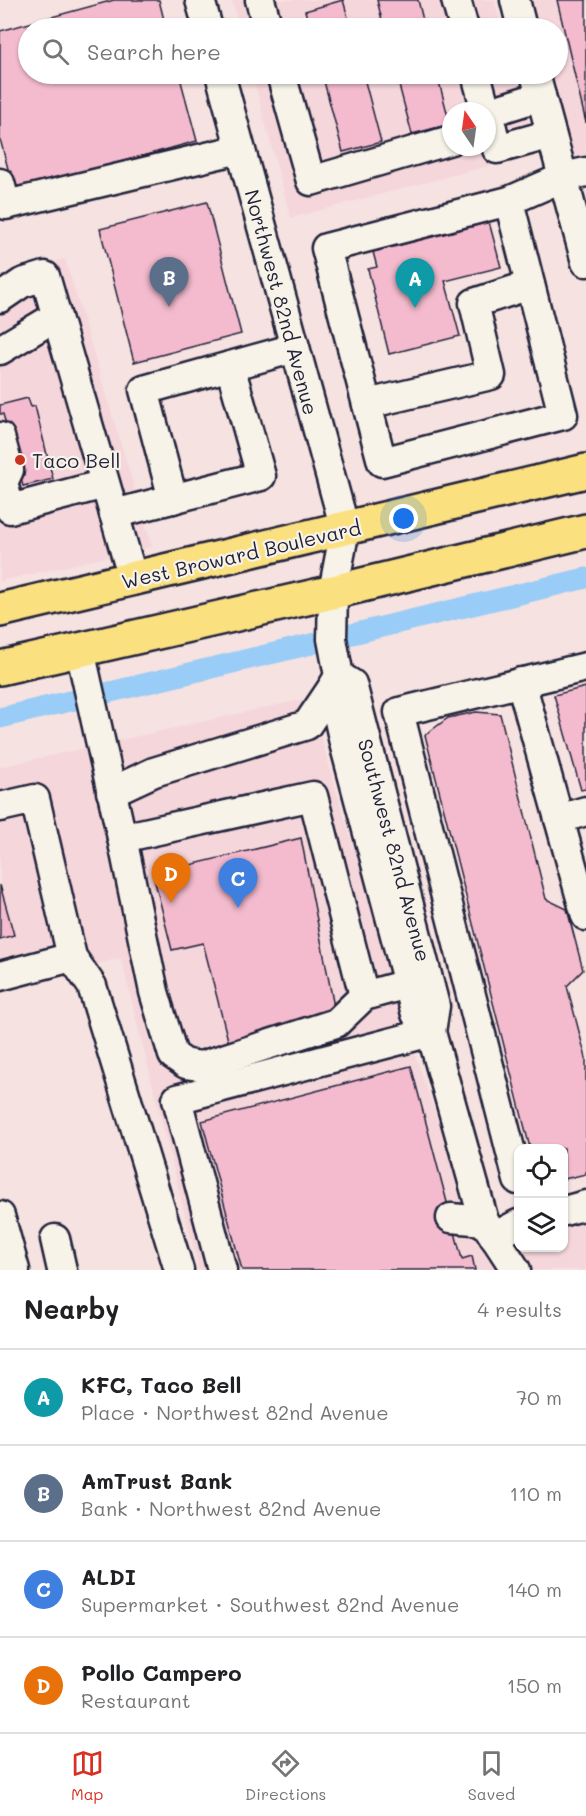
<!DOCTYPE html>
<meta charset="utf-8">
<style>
:root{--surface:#fff;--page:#f6f6f6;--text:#202124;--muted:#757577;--line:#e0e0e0;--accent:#d93025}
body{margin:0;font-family:Mali,sans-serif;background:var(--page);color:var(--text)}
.controls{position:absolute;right:18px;bottom:18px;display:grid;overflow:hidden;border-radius:12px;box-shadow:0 2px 4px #0004}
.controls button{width:54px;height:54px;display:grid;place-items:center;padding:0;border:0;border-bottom:2px solid var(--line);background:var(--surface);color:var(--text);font:30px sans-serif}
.compass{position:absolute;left:442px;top:102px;width:54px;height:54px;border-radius:50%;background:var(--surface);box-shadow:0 2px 4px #0004;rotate:347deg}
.you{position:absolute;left:404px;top:519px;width:21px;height:21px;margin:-15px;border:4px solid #fff;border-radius:50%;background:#1a73e8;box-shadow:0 0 0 9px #1a73e833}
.badge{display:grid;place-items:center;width:39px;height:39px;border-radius:50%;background:var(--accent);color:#fff;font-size:20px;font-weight:700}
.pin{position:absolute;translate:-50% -50px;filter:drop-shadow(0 2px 3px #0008)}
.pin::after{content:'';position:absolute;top:32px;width:21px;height:18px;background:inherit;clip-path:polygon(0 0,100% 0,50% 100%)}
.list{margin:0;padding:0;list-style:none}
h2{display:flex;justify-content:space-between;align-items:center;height:78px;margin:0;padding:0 24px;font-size:26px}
h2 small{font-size:20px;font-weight:400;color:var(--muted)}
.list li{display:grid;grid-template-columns:39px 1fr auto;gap:18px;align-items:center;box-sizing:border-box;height:96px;padding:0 24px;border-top:2px solid var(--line)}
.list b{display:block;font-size:22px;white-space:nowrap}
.list p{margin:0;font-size:20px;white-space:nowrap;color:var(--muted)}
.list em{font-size:20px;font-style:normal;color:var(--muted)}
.icon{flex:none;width:33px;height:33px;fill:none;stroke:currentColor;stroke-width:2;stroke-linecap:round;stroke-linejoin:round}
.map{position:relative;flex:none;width:586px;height:1270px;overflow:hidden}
.search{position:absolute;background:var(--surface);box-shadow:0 2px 4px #0004;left:18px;right:18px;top:18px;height:66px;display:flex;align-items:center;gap:15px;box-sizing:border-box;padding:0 21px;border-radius:33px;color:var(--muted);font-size:22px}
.sheet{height:462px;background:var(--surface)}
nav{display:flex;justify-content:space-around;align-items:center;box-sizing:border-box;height:84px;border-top:2px solid var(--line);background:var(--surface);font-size:16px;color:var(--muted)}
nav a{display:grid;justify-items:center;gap:3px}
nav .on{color:var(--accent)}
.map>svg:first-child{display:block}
</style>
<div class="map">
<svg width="586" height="1270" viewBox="0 0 586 1270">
<rect width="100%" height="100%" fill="#f6e2e0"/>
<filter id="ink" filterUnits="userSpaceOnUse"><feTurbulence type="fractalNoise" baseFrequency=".0167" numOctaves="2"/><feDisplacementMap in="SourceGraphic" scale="12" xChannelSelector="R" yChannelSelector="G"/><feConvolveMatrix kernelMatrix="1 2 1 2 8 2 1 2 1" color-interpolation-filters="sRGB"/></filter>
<g filter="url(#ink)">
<g fill="#f5d6db" fill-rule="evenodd">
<path d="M232,0H494L502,28H240Z"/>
<path d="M528,0H586V200L549,74H558V28H537Z"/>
<path d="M252,74H515L537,153L291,218ZM451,111H487V147H451Z"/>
<path d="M65,259L152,547L0,581V276Z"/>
<path d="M309,698L414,1052L480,1243L518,1233V1248H564V1220L586,1214V1270H199L121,958L0,988V767Z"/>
</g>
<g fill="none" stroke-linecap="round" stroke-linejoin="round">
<g stroke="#99ccf6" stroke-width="21">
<path d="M348,635L586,578"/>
<path d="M106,693L316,643"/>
<path d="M0,718L74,700"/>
</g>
</g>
<g fill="#f4bbce" stroke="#22223b" stroke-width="1.5">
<path d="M114,0H159L166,28H28V74H179L197,141L14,191L0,139V31Z"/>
<path d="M343,0L351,28H310L305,11Z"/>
<path d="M377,0H418L425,28H384Z"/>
<path d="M557,0H586V123Z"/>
<path d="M322,74H363L381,142L343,152Z"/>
<path d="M396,74H437L450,124L412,134Z"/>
<path d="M207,202L241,334L134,362L100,229Z"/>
<path d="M489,222L501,267L445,281L460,336L389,354L368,269L377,267L373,252Z"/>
<path d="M28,398L31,407L35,406L53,479L23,486L3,414H0V405Z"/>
<path d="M586,687V789L581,790L554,695Z"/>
<path d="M476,712L500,714L546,899L567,909L583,970L567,986L586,1058V1174L564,1179V1148H530L425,735L448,718Z"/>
<path d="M301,838L336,1017L229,1044L203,943L172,950L153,874Z"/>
<path d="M0,885L14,935L0,939Z"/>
<path d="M411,1066L462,1259L472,1256L475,1270H242L202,1121Z"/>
</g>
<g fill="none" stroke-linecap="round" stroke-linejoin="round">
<g stroke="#22223b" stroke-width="33">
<g id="minor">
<path d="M200,0L208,28"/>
<path d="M260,0L268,28"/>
<path d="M456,0L464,28"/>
<path d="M515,0L522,28"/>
<path d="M220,74L345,529L333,592L332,639L339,676L332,688L344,743L416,1014L431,1032L484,1221L516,1270"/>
<path d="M281,74L311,181L451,140"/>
<path d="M476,74L486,111"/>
<path d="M535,74L586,262"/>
<path d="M487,113L541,96"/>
<path d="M492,128L497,149L551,134"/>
<path d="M0,183L6,205L240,149"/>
<path d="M509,201L563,415L382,462L326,248L509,201L564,177L586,172"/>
<path d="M0,298L22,283L45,276L133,579"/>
<path d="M0,350L45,323L57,318"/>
<path d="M367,404L491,375L474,303L530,285"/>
<path d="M0,437L9,470L3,483"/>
<path d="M0,471L10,509L105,484"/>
<path d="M173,499L144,390L295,348"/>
<path d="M114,514L261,476L230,366"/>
<path d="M80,650L122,838L154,992L173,1055L186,1064L201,1066L336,1023L364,996L407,984"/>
<path d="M339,676L352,684L435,1006L431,1032"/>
<path d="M521,682L586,916"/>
<path d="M111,792L154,772L307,725L332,688"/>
<path d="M0,807L35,799L72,957L92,986L179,1270"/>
<path d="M559,819L586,811"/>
<path d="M122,838L313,796L364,996"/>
<path d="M0,976L72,957"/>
<path d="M518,1180L399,712L586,667"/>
<path d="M564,1211L586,1205"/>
<path d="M0,1216L15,1270"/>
<path d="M451,1218L484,1221"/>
<path d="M494,1237L518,1224"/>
<path d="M55,1239L62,1270"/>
<path d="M222,1270L177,1099L431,1032"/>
</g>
</g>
<g stroke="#22223b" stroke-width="38">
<g id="major">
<path d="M0,610L586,471"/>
<path d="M0,668L333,592L586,531"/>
</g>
</g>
<use href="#minor" stroke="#f7f3e8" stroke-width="28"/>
<use href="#major" stroke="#fbe080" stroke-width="33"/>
</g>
</g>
<circle fill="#c8321e" stroke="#f7f3e8" stroke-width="2" cx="20" cy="460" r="6"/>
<g text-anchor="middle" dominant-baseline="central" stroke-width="4.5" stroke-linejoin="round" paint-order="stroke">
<g font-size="20" fill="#22223b" stroke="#f7f3e8">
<text transform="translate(282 302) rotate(75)">Northwest 82nd Avenue</text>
<text transform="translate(241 554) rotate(-13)">West Broward Boulevard</text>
<text transform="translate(395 850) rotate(75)">Southwest 82nd Avenue</text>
</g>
<g font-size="20" fill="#22223b" stroke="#f7f3e8" text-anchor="start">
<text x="32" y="460">Taco Bell</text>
</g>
</g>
</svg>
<div class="controls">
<button><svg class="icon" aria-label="locate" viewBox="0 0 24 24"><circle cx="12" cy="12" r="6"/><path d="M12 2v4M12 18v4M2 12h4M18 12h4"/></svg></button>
<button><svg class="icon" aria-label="layers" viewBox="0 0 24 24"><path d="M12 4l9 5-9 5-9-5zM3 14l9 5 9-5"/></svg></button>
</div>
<svg class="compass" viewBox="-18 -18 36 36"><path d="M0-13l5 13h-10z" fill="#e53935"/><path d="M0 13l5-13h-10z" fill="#757577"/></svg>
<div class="you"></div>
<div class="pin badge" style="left:415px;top:308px;background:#0f9aa8">A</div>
<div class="pin badge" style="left:169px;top:307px;background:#5c6f8a">B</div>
<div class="pin badge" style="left:238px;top:908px;background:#3f7fe0">C</div>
<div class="pin badge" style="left:171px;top:903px;background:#e8710a">D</div>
<div class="search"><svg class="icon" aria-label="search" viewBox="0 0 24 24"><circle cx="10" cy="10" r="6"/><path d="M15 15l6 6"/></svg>Search here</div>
</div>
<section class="sheet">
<h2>Nearby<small>4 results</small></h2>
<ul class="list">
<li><span class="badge" style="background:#0f9aa8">A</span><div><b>KFC, Taco Bell</b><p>Place · Northwest 82nd Avenue</p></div><em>70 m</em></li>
<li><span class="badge" style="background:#5c6f8a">B</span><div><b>AmTrust Bank</b><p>Bank · Northwest 82nd Avenue</p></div><em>110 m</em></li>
<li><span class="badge" style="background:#3f7fe0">C</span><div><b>ALDI</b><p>Supermarket · Southwest 82nd Avenue</p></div><em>140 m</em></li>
<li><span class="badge" style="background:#e8710a">D</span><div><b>Pollo Campero</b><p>Restaurant</p></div><em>150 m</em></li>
</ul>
</section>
<nav>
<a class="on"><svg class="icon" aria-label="map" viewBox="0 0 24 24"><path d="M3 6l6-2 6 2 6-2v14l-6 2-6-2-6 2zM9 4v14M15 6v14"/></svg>Map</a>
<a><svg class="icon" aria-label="directions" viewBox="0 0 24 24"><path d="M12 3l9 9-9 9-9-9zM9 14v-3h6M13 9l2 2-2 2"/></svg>Directions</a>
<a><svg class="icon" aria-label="saved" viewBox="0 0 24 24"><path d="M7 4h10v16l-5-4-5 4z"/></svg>Saved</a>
</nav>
